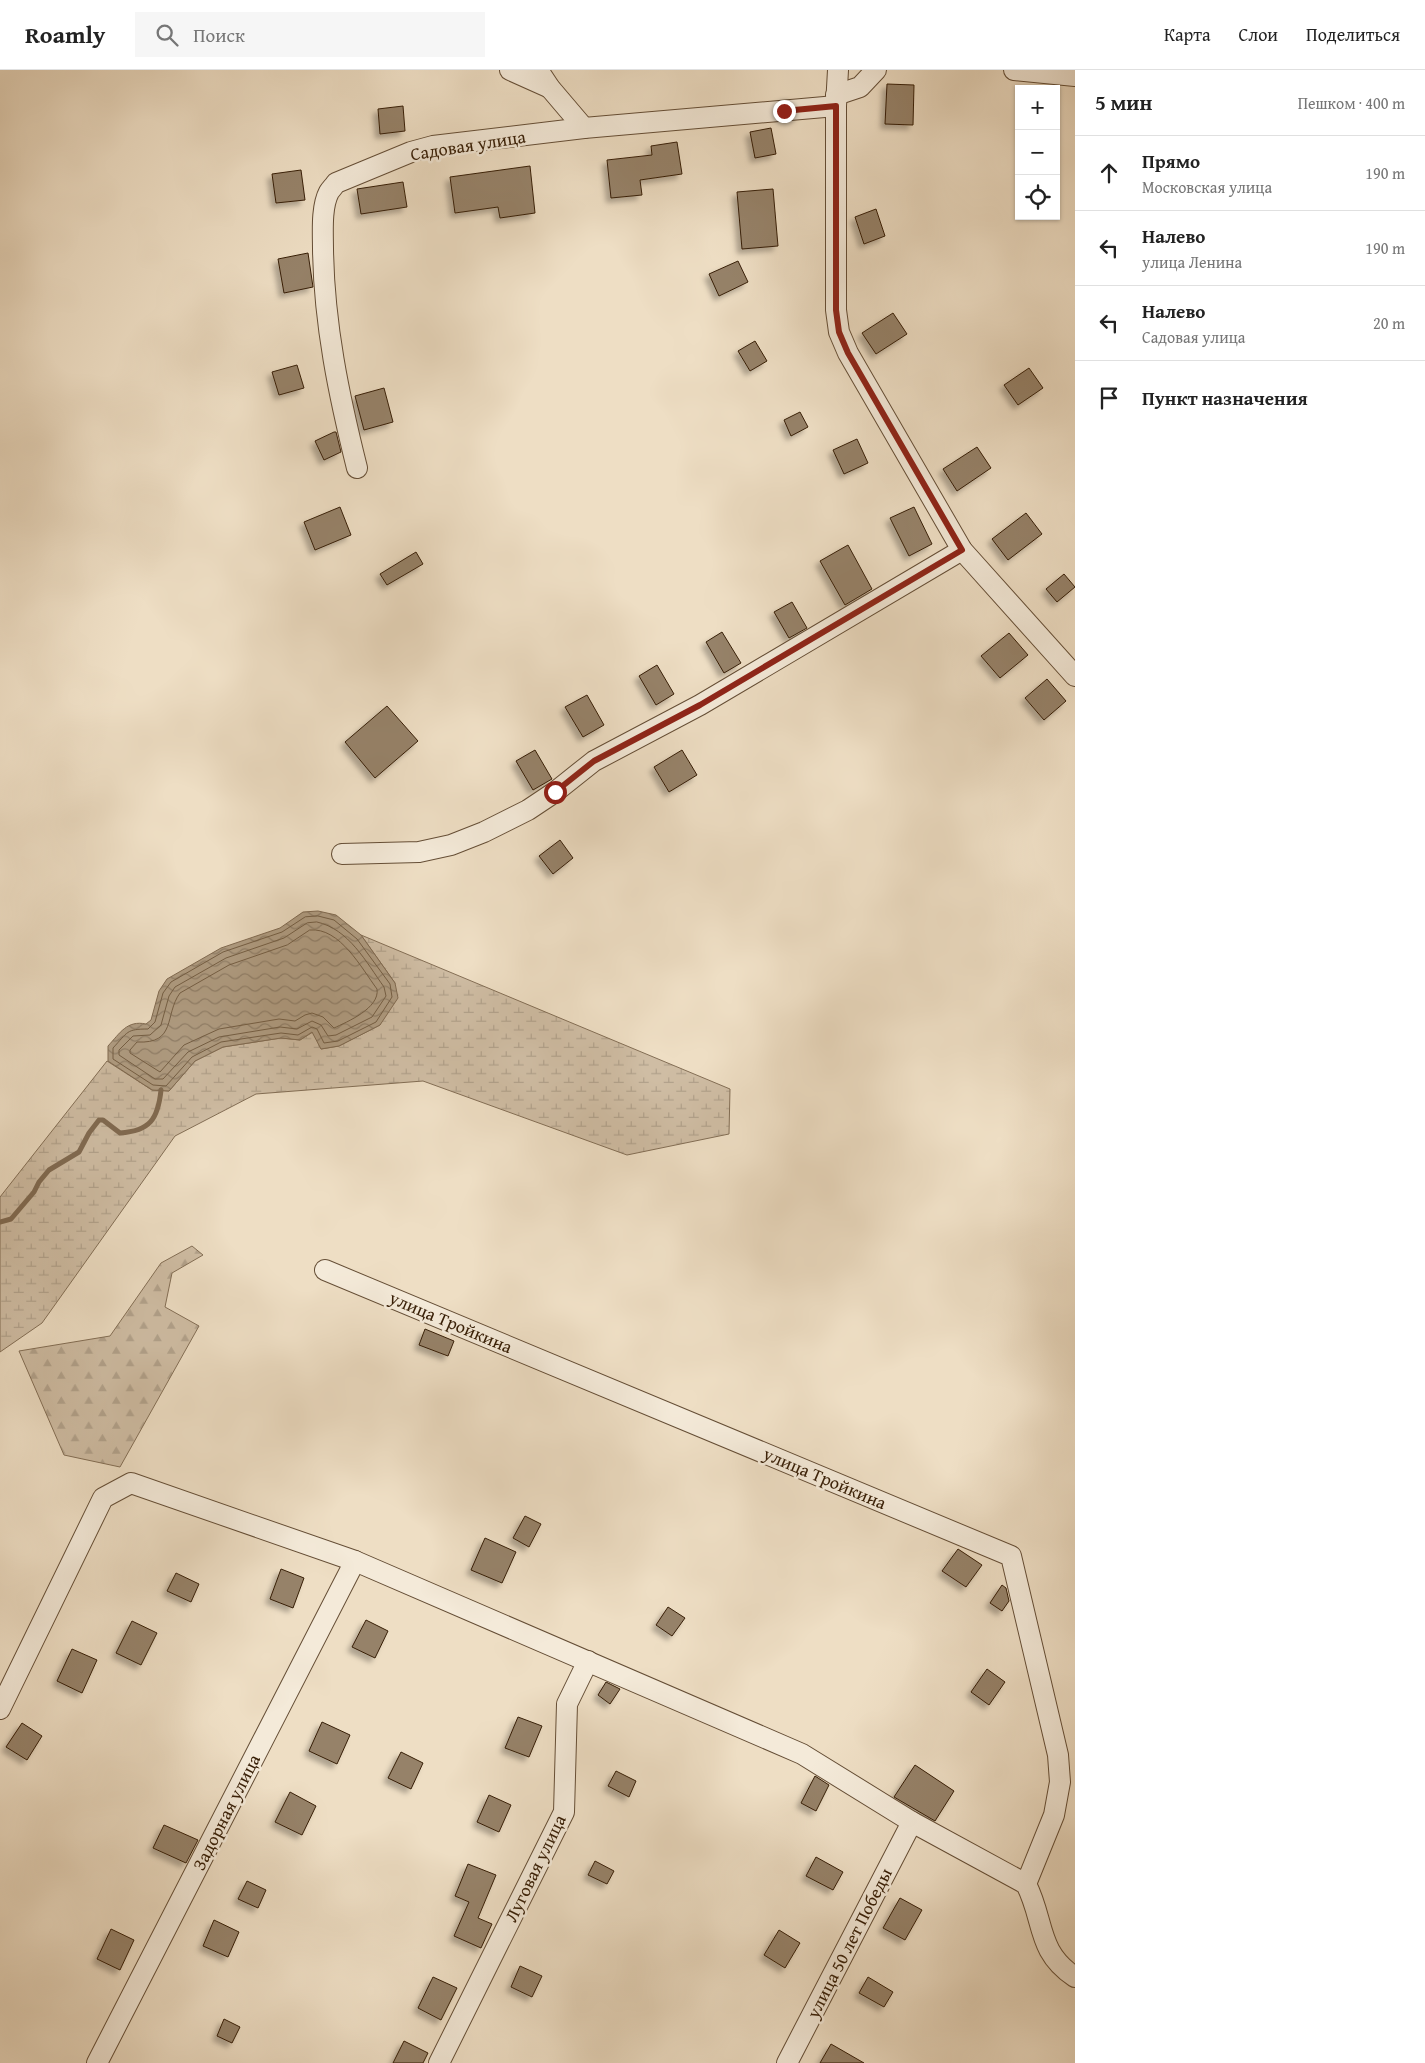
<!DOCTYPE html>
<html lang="ru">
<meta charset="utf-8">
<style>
:root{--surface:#fff;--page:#f6f6f6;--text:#222;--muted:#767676;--line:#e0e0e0}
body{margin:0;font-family:"Gentium Book Plus",serif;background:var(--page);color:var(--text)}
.controls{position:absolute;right:15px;top:15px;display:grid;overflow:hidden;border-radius:0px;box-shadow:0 1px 4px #0004}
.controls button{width:45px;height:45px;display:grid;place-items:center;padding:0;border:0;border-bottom:1px solid var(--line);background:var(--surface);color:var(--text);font:25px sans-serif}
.stop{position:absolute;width:15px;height:15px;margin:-11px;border:4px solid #8f2418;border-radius:50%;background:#fff}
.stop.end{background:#8f2418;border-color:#fff;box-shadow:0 1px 5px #0008}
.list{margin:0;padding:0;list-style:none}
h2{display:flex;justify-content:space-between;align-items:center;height:65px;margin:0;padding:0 20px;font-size:21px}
h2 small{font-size:16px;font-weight:400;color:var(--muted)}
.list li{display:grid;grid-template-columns:32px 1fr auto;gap:15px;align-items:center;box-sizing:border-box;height:75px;padding:0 20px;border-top:1px solid var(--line)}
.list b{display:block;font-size:19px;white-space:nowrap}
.list p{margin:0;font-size:16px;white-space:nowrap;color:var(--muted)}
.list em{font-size:16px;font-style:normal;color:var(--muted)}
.icon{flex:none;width:28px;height:28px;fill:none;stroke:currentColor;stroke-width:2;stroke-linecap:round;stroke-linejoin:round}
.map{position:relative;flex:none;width:1075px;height:1993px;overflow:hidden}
header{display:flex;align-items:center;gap:30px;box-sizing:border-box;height:70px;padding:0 25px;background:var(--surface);border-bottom:1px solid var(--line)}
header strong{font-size:24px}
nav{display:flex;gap:28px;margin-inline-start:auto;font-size:18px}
.search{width:350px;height:45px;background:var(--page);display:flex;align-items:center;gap:12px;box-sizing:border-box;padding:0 18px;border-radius:0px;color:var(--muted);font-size:19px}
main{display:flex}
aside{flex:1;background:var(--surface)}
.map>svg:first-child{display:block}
</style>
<header>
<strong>Roamly</strong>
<div class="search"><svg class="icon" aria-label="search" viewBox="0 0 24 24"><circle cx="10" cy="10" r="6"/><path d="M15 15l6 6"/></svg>Поиск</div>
<nav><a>Карта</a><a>Слои</a><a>Поделиться</a></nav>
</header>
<main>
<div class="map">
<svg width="1075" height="1993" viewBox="0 0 1075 1993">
<defs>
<pattern id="forest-firs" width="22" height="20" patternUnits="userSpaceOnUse" patternTransform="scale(1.25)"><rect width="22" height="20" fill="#cfbda4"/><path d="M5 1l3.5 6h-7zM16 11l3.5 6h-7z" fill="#b2a28c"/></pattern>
<pattern id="wetland-marsh" width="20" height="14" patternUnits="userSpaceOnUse" patternTransform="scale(1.25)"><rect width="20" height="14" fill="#cfbda4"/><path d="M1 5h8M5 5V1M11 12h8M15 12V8" fill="none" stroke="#b2a28c"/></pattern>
<pattern id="water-waves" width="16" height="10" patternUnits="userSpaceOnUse" patternTransform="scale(1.25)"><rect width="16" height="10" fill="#b09d83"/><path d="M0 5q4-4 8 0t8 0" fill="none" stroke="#907f69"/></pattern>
<filter id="shadow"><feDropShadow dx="-4.5" dy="4.5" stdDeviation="2.5" flood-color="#0004"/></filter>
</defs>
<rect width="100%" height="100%" fill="#eedec4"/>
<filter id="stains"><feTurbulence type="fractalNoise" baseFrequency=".004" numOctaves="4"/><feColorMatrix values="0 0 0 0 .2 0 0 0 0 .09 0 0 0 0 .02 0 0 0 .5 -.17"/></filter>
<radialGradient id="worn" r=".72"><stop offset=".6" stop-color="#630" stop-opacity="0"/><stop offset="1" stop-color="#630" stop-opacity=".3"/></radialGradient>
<path fill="url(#forest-firs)" stroke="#836e55" d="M192,1176L203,1185L172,1203L165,1237L199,1256L120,1397L64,1385L19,1281L110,1266L161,1193Z"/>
<path fill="url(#wetland-marsh)" stroke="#836e55" d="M361,865L730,1019L729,1064L627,1085L423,1011L256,1024L175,1066L42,1253L0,1282V1127L107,991L152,1020L169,1021L195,991L223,977L281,968L300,970L313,962L321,979L339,976L380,955L395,913Z"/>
<path fill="url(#water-waves)" stroke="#806a51" d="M318,841L336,845L361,865L395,913L398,928L380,955L339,976L321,979L312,962L300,970L281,968L223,977L195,991L169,1021L152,1020L108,991V976C120,963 127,950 146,954L151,950L159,921L167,909L221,878L280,858L303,842Z"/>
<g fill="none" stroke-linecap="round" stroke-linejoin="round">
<g stroke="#745e44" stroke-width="1">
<path d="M318,846L334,850L357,869L390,914L392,927L376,952L338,971L324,973L317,959L312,957L298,965L281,963L221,972L192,987L166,1016L153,1015L113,989V978C128,962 126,959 148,959L155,952L163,923L171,912L223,882L282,862L305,847Z"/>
<path d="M317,852C349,859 366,892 384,917L386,926L372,947L336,965L328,966L321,955L312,951L297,959L280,957L219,967L188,982L163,1009H155L119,985V980L133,966L150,965L161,955L169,926L175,917L226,888L284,868L307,853Z"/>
<path d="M310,860C340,857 362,899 377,919C380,938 347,952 334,958L323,947L312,943L305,945L295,951L279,949L219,959L184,975L160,1002L130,983V980L137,972C177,974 164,945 180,923L229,895L287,875Z"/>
</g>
<path stroke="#806a51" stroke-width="5" d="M0,1152L11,1149L34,1122L39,1112L49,1100L79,1082L89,1063L99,1050H103L120,1063C150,1061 158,1049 161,1020"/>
</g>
<g fill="#968269" stroke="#371e06" filter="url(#shadow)">
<path d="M887,14L914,15L913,55L885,54Z"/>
<path d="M403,36L405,61L380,64L378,39Z"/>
<path d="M771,58L776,84L755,88L750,62Z"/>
<path d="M677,72L682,104L640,110L642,125L611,128L607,90L652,85L651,76Z"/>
<path d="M530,96L535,143L500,148L498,137L455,143L450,107Z"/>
<path d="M301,100L305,130L276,133L272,104Z"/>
<path d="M403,112L407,137L361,144L357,119Z"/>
<path d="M773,119L778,176L742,179L737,122Z"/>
<path d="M876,139L885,166L864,174L855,147Z"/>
<path d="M308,183L313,217L284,223L278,189Z"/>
<path d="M738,191L748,212L719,226L709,204Z"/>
<path d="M893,243L907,264L876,284L862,263Z"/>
<path d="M755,271L767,291L750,301L738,281Z"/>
<path d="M297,295L304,318L279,325L272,302Z"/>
<path d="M1029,298L1043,318L1018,335L1004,315Z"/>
<path d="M384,318L393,352L364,360L355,326Z"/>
<path d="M800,342L808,357L791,366L784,350Z"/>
<path d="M334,362H336L341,382L324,390L315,371Z"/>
<path d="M857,369L868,393L844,404L833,380Z"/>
<path d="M977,377L991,398L957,421L943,399Z"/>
<path d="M340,437L351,465L315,480L304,452Z"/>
<path d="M914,437L932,474L909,486L890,448Z"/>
<path d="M1026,443L1042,464L1008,490L992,469Z"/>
<path d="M848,475L872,519L845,535L820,491Z"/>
<path d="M416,482L423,494L387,515L380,504Z"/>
<path d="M1064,504L1075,517L1057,532L1046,519Z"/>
<path d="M792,532L807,558L789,568L774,542Z"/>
<path d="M722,562L741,593L724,603L706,572Z"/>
<path d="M1009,563L1028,585L1000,608L981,586Z"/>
<path d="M657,595L674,624L656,635L639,606Z"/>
<path d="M1047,609L1066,631L1044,650L1025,628Z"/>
<path d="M587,625L604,655L583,667L565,637Z"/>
<path d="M387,636L418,671L375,708L345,672Z"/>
<path d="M535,680L552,709L533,720L516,691Z"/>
<path d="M682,680L697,705L669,722L654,697Z"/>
<path d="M560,770L573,788L553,804L539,786Z"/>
<path d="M425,1259L454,1271L448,1286L419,1275Z"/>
<path d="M525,1446L541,1454L529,1477L513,1468Z"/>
<path d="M485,1468L516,1482L502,1513L471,1500Z"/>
<path d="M958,1479L982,1495L966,1517L942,1501Z"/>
<path d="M281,1499L304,1508L293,1538L270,1529Z"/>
<path d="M176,1503L199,1514L191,1532L167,1521Z"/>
<path d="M1002,1515L1006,1518L1009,1531L1002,1541L990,1533Z"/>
<path d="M668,1537L685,1548L672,1566L656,1555Z"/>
<path d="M366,1550L388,1561L375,1588L352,1577Z"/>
<path d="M132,1551L157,1563L141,1595L116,1583Z"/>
<path d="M72,1579L97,1590L82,1623L57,1611Z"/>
<path d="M987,1599L1005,1612L989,1635L971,1622Z"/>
<path d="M606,1612L620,1619L610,1634L598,1625Z"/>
<path d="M518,1647L542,1656L529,1687L505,1678Z"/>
<path d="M322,1652L350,1665L337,1694L309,1681Z"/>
<path d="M22,1653L42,1666L27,1690L6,1677Z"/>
<path d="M401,1682L423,1693L411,1719L388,1708Z"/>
<path d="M915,1695L954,1721L935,1751L894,1727Z"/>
<path d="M616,1701L636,1711L629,1727L608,1716Z"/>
<path d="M815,1706L829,1715L816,1741L801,1733Z"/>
<path d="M290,1722L316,1736L302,1765L275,1752Z"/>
<path d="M489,1725L511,1735L499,1762L477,1752Z"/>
<path d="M164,1755L198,1770L186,1793L153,1778Z"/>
<path d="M816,1787L843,1802L833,1820L806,1806Z"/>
<path d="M595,1791L614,1801L607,1814L588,1805Z"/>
<path d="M468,1794L496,1805L478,1848L492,1854L481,1878L454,1866L469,1832L455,1826Z"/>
<path d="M247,1811L266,1820L258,1838L238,1829Z"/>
<path d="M900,1828L922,1840L905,1870L883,1858Z"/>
<path d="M214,1850L239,1862L228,1887L203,1876Z"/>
<path d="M111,1859L134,1870L120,1900L97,1889Z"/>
<path d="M779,1860L800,1873L785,1898L764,1885Z"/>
<path d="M520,1896L542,1906L532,1927L511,1917Z"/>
<path d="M433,1907L457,1918L441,1950L418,1938Z"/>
<path d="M868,1907L893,1922L884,1937L859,1923Z"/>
<path d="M224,1949L240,1957L232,1973L217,1966Z"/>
<path d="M404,1971L428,1983L423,1993H393Z"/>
<path d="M831,1974L864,1993H820Z"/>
</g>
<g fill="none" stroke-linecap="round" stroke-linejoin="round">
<g stroke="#654e36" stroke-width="22">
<g id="minor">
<path d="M510,0L550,18"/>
<path d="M538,0L550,18L584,58"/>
<path d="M838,0L836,36V240L839,262L848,283L962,480L1075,606"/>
<path d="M1014,0L1075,6"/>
<path d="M836,25L860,17L876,0"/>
<path d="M357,398C339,326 324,254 323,179C323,163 321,137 329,122C331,119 334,116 336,113L411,82L433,76L584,58L836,36"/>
<path d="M342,784L419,782L451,775L484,762L528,740L555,722L594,691L700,635L962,480"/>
<path d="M325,1200L1011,1486L1058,1685L1060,1712L1054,1745L1026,1814"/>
<path d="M0,1639L103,1428L131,1413L355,1491L802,1684L912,1752L1026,1814C1045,1851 1036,1881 1075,1907"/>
<path d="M97,1993L355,1491"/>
<path d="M439,1993L564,1742L567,1634L588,1591"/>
<path d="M787,1993L912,1752"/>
</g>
</g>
<use href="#minor" stroke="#f4ead9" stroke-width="20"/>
</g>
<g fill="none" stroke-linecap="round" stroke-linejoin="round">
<path stroke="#8f2418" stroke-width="6" d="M555,722L594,691L700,635L962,480L848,283L839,262L836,240V36L784,41"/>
</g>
<g text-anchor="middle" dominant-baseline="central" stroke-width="5" stroke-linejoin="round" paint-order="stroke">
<g font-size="18" fill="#371e06" stroke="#f4ead9">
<text transform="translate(468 75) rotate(-9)">Садовая улица</text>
<text transform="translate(451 1252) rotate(23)">улица Тройкина</text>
<text transform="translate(825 1408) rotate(23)">улица Тройкина</text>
<text transform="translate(226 1742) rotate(-63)">Задорная улица</text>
<text transform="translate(535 1798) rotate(-64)">Луговая улица</text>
<text transform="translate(849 1873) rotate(-63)">улица 50 лет Победы</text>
</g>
</g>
<rect width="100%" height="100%" filter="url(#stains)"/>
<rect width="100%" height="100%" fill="url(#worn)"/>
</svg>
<div class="controls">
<button>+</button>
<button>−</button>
<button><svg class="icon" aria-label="locate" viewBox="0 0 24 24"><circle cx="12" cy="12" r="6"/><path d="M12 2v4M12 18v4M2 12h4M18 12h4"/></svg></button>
</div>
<div class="stop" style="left:555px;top:722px"></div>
<div class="stop end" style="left:784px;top:41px"></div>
</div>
<aside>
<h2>5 мин<small>Пешком · 400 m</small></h2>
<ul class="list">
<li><svg class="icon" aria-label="ahead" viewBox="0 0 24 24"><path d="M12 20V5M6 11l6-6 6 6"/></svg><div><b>Прямо</b><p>Московская улица</p></div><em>190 m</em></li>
<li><svg class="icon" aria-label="left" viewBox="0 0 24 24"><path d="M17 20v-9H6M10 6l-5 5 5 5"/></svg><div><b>Налево</b><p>улица Ленина</p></div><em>190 m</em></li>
<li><svg class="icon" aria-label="left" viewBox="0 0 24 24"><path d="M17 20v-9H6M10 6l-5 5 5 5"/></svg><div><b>Налево</b><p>Садовая улица</p></div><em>20 m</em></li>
<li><svg class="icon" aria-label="arrive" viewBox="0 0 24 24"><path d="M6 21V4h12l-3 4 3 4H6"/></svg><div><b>Пункт назначения</b></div></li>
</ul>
</aside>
</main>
